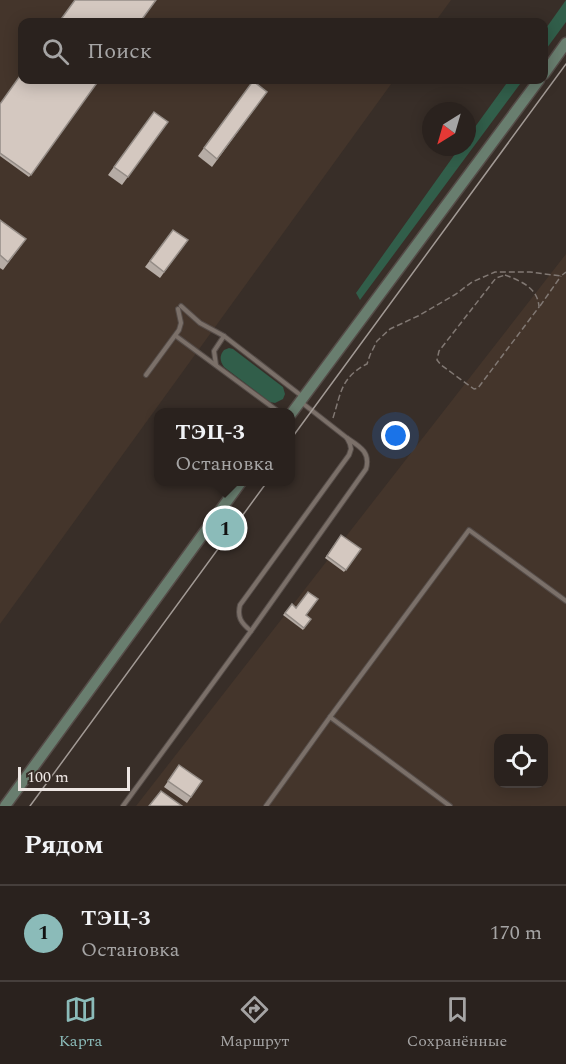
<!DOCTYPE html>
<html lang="ru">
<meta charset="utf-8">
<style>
:root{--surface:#2a221e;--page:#362f2b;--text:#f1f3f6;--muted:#a5a4a4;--line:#463f3c;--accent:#8bbbb9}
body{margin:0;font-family:Spectral,serif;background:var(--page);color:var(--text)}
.controls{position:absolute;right:18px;bottom:18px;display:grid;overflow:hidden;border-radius:12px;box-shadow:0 3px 15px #0003}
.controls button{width:54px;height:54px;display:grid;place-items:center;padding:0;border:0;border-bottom:2px solid var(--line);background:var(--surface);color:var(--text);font:30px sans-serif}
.compass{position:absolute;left:422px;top:102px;width:54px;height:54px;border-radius:50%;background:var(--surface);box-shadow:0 3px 15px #0003;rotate:217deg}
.scale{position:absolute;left:18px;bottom:15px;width:112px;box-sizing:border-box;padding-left:6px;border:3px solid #ede6e3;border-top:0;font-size:16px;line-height:21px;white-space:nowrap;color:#ede6e3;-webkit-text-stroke:4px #382e28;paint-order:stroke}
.you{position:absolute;left:396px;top:436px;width:21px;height:21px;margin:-15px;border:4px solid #fff;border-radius:50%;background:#1a73e8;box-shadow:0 0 0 9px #1a73e833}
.badge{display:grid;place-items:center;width:39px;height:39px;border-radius:50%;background:var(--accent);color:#111;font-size:20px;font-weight:700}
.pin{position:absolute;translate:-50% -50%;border:3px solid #fff;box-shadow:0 2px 6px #0006}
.popup{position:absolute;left:154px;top:408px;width:141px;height:78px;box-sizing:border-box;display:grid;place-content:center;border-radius:12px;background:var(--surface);filter:drop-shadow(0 2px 4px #0005);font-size:20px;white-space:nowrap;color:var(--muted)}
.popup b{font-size:22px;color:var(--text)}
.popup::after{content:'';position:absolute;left:50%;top:100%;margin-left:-12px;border:12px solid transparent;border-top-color:var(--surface)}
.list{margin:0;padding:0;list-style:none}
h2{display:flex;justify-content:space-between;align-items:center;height:78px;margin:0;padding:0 24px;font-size:26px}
h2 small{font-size:20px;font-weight:400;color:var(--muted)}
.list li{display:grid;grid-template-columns:39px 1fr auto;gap:18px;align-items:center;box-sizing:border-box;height:96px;padding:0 24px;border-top:2px solid var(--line)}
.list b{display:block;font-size:22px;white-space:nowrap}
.list p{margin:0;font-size:20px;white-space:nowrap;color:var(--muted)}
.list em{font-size:20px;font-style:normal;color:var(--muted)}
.icon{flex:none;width:33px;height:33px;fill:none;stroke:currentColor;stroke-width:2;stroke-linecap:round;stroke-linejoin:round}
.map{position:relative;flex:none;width:566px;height:806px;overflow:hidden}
.search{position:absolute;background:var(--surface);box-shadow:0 3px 15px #0003;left:18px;right:18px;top:18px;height:66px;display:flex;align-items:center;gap:15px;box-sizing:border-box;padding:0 21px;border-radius:12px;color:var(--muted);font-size:22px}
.sheet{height:174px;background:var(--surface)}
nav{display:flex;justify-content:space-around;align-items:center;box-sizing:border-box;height:84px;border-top:2px solid var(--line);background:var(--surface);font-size:16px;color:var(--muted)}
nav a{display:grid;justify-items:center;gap:3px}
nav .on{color:var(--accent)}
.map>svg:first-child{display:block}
</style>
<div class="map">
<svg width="566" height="806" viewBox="0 0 566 806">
<rect width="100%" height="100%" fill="#382e28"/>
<g fill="#44352b" fill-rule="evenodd">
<path d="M0,0H451L435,22H22V80H394L0,624Z"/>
<path d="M566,254V806H136ZM498,738H544V784H498Z"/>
</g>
<g fill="#315e4a">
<path d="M566,0V22L544,52V31Z"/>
<path d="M509,80H523L360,300L356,293L460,147H467V138Z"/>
<path d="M229,348L233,349L283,387L285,394L283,399L275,403L270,402L224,367C220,361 219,356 224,350Z"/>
</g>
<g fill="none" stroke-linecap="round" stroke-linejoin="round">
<g stroke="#554c48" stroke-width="6">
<g id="lane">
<path d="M181,306L200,323L224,336L303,397"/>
<path d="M176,336L279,412"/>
<path d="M216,365L214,351L224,336"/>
<path d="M146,375L179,330L181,323L178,309"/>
<path d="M251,631C241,623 237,617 240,605L349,455L351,449L350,444L347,438L301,402"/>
<path d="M330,717L450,806"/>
<path d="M123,806L251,631L366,469C371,452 359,446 347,438"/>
<path d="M266,806L330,717L469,530L566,601"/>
</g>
</g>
<g stroke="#554c48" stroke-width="13">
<g id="secondary">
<path d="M544,74L566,43"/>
<path d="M291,414L539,80"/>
<path d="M5,806L241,482"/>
</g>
</g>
<g stroke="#817873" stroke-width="1.5" stroke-dasharray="6 3" stroke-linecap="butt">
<path d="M505,275C521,281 538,288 539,307L478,388L474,389L441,365L437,360L439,351L496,278Z"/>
<path d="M540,306L561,276"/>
<path d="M333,418C341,393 341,377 367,364L370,355L377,341L390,329L418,316L456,294L472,282L495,272H530L561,276L566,272"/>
</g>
<use href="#lane" stroke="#7b7069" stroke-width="4"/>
<use href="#secondary" stroke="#697e6f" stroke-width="10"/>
<g stroke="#a29a95" stroke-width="1.5">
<path d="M291,439L566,64"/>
<path d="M30,806L267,482"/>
</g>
</g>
<g fill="#b6aca5">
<path d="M99,80L29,177L0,156V104Z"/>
<path d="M253,81L267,92L212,167L198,156Z"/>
<path d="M154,112L168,122L122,185L108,175Z"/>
<path d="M0,220L26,239L3,270L0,268Z"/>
<path d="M173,230L188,240L160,278L145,267Z"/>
<path d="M341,535L361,549L344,572L325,558Z"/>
<path d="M292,604L311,619L303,630L283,615Z"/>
<path d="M179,765L202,781L187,803L164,787Z"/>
</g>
<g fill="#d4c8c0" stroke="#948c86" stroke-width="1.5">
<path d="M75,0H156L140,22H59Z"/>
<path d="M22,73V80H99L31,175L0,153V104Z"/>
<path d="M253,81L267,92L217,159L204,148Z"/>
<path d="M154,112L168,122L128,177L114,167Z"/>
<path d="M0,220L26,239L8,262L0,255Z"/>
<path d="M173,230L188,240L164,272L150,261Z"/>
<path d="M341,535L361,549L346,570L327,556Z"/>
<path d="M308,592L318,599L306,615L311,619L304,628L285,613L292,604L296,608Z"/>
<path d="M179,765L202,781L191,797L168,781Z"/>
<path d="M161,791L182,806H149Z"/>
</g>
</svg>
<div class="controls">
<button><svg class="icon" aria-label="locate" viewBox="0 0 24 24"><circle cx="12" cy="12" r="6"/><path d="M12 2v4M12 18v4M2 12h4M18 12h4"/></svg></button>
</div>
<svg class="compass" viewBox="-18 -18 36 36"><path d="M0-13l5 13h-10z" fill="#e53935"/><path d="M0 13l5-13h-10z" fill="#a5a4a4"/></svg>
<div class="scale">100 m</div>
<div class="you"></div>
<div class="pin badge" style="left:225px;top:528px">1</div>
<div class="popup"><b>ТЭЦ-3</b>Остановка</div>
<div class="search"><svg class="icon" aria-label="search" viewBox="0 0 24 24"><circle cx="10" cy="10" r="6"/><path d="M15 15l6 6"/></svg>Поиск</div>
</div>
<section class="sheet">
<h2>Рядом<small></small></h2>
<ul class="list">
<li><span class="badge">1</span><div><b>ТЭЦ-3</b><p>Остановка</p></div><em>170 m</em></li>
</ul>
</section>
<nav>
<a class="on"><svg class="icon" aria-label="map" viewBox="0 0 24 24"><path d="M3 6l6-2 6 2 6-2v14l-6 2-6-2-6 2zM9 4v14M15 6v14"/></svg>Карта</a>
<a><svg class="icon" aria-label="directions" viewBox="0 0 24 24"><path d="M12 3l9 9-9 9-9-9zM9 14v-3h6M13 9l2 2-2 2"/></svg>Маршрут</a>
<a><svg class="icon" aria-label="saved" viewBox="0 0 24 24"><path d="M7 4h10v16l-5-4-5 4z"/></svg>Сохранённые</a>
</nav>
